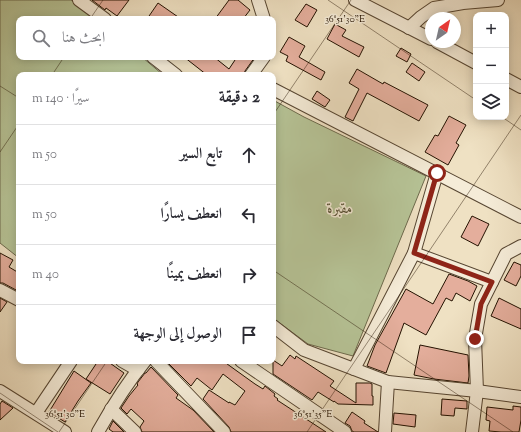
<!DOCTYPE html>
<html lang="ar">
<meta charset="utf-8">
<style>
:root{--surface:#fff;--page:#f2f2f3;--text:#2b2b33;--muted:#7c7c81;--line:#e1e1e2}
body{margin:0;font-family:"Sorts Mill Goudy",Amiri,serif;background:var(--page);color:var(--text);direction:rtl}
.controls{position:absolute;right:12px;top:12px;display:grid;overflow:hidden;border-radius:8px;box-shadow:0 2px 10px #0003}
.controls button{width:36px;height:36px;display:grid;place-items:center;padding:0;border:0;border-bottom:1px solid var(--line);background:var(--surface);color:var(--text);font:20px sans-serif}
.compass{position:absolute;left:425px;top:12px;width:36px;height:36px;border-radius:50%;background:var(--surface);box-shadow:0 2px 10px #0003;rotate:34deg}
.stop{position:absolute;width:12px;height:12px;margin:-9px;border:3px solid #8f2418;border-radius:50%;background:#fff}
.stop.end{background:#8f2418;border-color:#fff;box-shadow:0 1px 4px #0008}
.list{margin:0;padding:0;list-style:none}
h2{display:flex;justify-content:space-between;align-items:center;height:52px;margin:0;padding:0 16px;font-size:17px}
h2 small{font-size:13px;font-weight:400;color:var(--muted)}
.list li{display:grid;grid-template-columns:26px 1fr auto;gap:12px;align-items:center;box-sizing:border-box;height:60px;padding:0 16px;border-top:1px solid var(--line)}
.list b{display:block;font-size:15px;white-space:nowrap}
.list em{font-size:13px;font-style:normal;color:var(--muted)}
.icon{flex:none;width:22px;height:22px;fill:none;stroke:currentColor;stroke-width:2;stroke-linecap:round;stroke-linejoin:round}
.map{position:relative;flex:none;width:521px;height:432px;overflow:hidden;direction:ltr}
.search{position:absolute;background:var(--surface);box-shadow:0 2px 10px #0003;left:16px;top:16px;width:260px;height:44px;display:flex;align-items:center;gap:10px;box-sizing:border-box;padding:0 14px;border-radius:8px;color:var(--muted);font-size:15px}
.panel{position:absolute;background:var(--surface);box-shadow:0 2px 10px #0003;left:16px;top:72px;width:260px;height:292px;border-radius:8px;direction:rtl}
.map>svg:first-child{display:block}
</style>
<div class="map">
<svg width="521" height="432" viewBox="0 0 521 432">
<rect width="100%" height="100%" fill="#efe1c3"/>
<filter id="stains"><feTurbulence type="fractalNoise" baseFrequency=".005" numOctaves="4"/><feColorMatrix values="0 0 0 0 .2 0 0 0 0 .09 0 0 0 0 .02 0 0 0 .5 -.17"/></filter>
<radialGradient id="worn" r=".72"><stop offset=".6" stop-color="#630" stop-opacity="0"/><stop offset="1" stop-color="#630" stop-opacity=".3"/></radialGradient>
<g fill="#b6c396" stroke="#6d6a4c">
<path d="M0,0H71L96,19H19V57H142L162,74L161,75H19V258L0,243Z"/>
<path d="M273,100L304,117L426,176L353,356L308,344L273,318Z"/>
</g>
<g fill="#e4ae9c" stroke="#241201">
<path d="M92,0H129L117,16L106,8L105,10Z"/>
<path d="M229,0H238L250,10L243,19H215Z"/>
<path d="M158,3L181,19H147Z"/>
<path d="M306,4L317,10L307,27L295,20Z"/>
<path d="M335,24L346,30L342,36L364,47L359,57L327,39Z"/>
<path d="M289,37L305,46L299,57L325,72L321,80L286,61L288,56L280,52Z"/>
<path d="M401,48L411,54L407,62L396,56Z"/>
<path d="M184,57H214L229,69L237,57H255L245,71L244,75H207Z"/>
<path d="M412,63L425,72L419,81L406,72Z"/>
<path d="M357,69L383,84L384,82L428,105L419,121L367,93L353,121L345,117L359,89L349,83Z"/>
<path d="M317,91L330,100L325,107L312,99Z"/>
<path d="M449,116L466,125L456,143L459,145L448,165L425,152L435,135L438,136Z"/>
<path d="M472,216L489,224L478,246L461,237Z"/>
<path d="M0,253L13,260L9,267L19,273V284L16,290L3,283H0Z"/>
<path d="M514,262L521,265V276L516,286L504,280Z"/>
<path d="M449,274L468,281L477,286L470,301L456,293L452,301L446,298L426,335L404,323L386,373L367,366L375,345L406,289L433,304Z"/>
<path d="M0,298L7,302L0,312Z"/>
<path d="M499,298L521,309V329L491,316Z"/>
<path d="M420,345L468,355L469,376L468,383L434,379L414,375Z"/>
<path d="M290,355L295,359L296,356L334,381L330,386L356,403V383H370L372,384V396H373V405L338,404L334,401V402L318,392L312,400L273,374V360L282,366Z"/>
<path d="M98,361H107L124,373L110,394L86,379Z"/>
<path d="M166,361H223L255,384L263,389L265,386L275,394L274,396L278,399L277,400L326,432H231L229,427L203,399L209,390L229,403V402L235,405L245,391L223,374L212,390L197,378L191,386Z"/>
<path d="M151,367L178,395L176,398L193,410L214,432H142L140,427L144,421L131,409L127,414L121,408L129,396L138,385L137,384L138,382L145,373H146Z"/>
<path d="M74,371L91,383L78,401L65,422L49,412Z"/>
<path d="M442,399L467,401V409L455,408L454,416L441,415Z"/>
<path d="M2,401L13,408L0,420V404Z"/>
<path d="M513,406L521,407V420L519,432H501L489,431L490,421L486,420L487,407L513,410Z"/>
<path d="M352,412L365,421L364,423L378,432H354L352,431L350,426L345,423Z"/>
<path d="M394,413L416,415L415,427L393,424Z"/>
<path d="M113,421L124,432H113L109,429Z"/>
</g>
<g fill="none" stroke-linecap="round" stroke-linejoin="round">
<g stroke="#574632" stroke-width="14">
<g id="street">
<path d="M79,0L105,19"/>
<path d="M258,0L264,19"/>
<path d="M355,0L431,39"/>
<path d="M409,28L421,17L434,8L463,3L498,0"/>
<path d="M437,42L476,63"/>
<path d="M153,57L176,75"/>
<path d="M251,75L264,57"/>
<path d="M506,79L521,87"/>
<path d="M273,89L521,217"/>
<path d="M414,253L492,282"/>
<path d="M0,290L19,300"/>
<path d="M273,326L304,350L388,382L477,391L521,397"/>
<path d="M122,361L138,370"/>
<path d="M156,361L224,432"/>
<path d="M241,361L345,432"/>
<path d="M354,369L414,253L437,173"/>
<path d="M0,391L65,432"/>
<path d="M111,409L135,432"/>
<path d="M36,413L71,361"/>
<path d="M98,432C112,407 127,383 145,361"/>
<path d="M385,432L388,382"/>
<path d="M472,432L477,391L475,339L481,304L506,254L521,246"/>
</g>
</g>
<use href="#street" stroke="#f5ecd8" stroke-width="12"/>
</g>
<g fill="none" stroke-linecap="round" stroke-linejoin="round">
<path stroke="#8f2418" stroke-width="5" d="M437,173L414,253L492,282L481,304L475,339"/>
</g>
<path fill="none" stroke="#241201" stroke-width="1" stroke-opacity="0.45" d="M328,0L476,100M90,19L103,0M52,75L64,57M0,86L19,98M273,115L351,0M502,117L521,130M0,152L19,124M273,270L513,432M0,393L58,432M59,432L107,361M307,432L521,115"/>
<g text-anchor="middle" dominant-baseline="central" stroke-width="3" stroke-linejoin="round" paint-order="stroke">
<g font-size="15" font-style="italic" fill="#575035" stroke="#f5ecd8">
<text x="340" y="209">مقبرة</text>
</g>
</g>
<g font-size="10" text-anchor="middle" fill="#241201" stroke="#f5ecd8" stroke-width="3" stroke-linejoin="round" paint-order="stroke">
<text x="345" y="22">36°51'30"E</text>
<text x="65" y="417">36°51'30"E</text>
<text x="313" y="417">36°51'35"E</text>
</g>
<rect width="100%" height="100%" filter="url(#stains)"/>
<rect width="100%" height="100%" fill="url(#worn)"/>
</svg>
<div class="controls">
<button>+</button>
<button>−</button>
<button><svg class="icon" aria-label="layers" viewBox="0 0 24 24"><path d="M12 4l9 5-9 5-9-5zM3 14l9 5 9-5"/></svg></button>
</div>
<svg class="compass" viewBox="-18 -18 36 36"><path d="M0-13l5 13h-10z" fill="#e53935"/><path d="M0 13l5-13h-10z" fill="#7c7c81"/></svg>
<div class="stop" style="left:437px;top:173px"></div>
<div class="stop end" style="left:475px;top:339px"></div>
<div class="search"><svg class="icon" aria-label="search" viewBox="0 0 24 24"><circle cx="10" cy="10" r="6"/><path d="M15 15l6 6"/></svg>ابحث هنا</div>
<section class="panel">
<h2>2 دقيقة<small>سيرًا · 140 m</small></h2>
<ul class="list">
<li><svg class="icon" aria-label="ahead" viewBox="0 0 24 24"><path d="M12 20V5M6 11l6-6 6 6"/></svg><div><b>تابع السير</b></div><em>50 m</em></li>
<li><svg class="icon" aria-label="left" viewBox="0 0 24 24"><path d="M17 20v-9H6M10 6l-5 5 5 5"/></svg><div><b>انعطف يسارًا</b></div><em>50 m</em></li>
<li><svg class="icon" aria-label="right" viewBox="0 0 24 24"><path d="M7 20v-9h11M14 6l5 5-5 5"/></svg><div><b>انعطف يمينًا</b></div><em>40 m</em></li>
<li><svg class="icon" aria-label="arrive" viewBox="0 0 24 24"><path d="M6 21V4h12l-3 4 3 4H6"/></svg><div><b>الوصول إلى الوجهة</b></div></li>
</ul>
</section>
</div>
